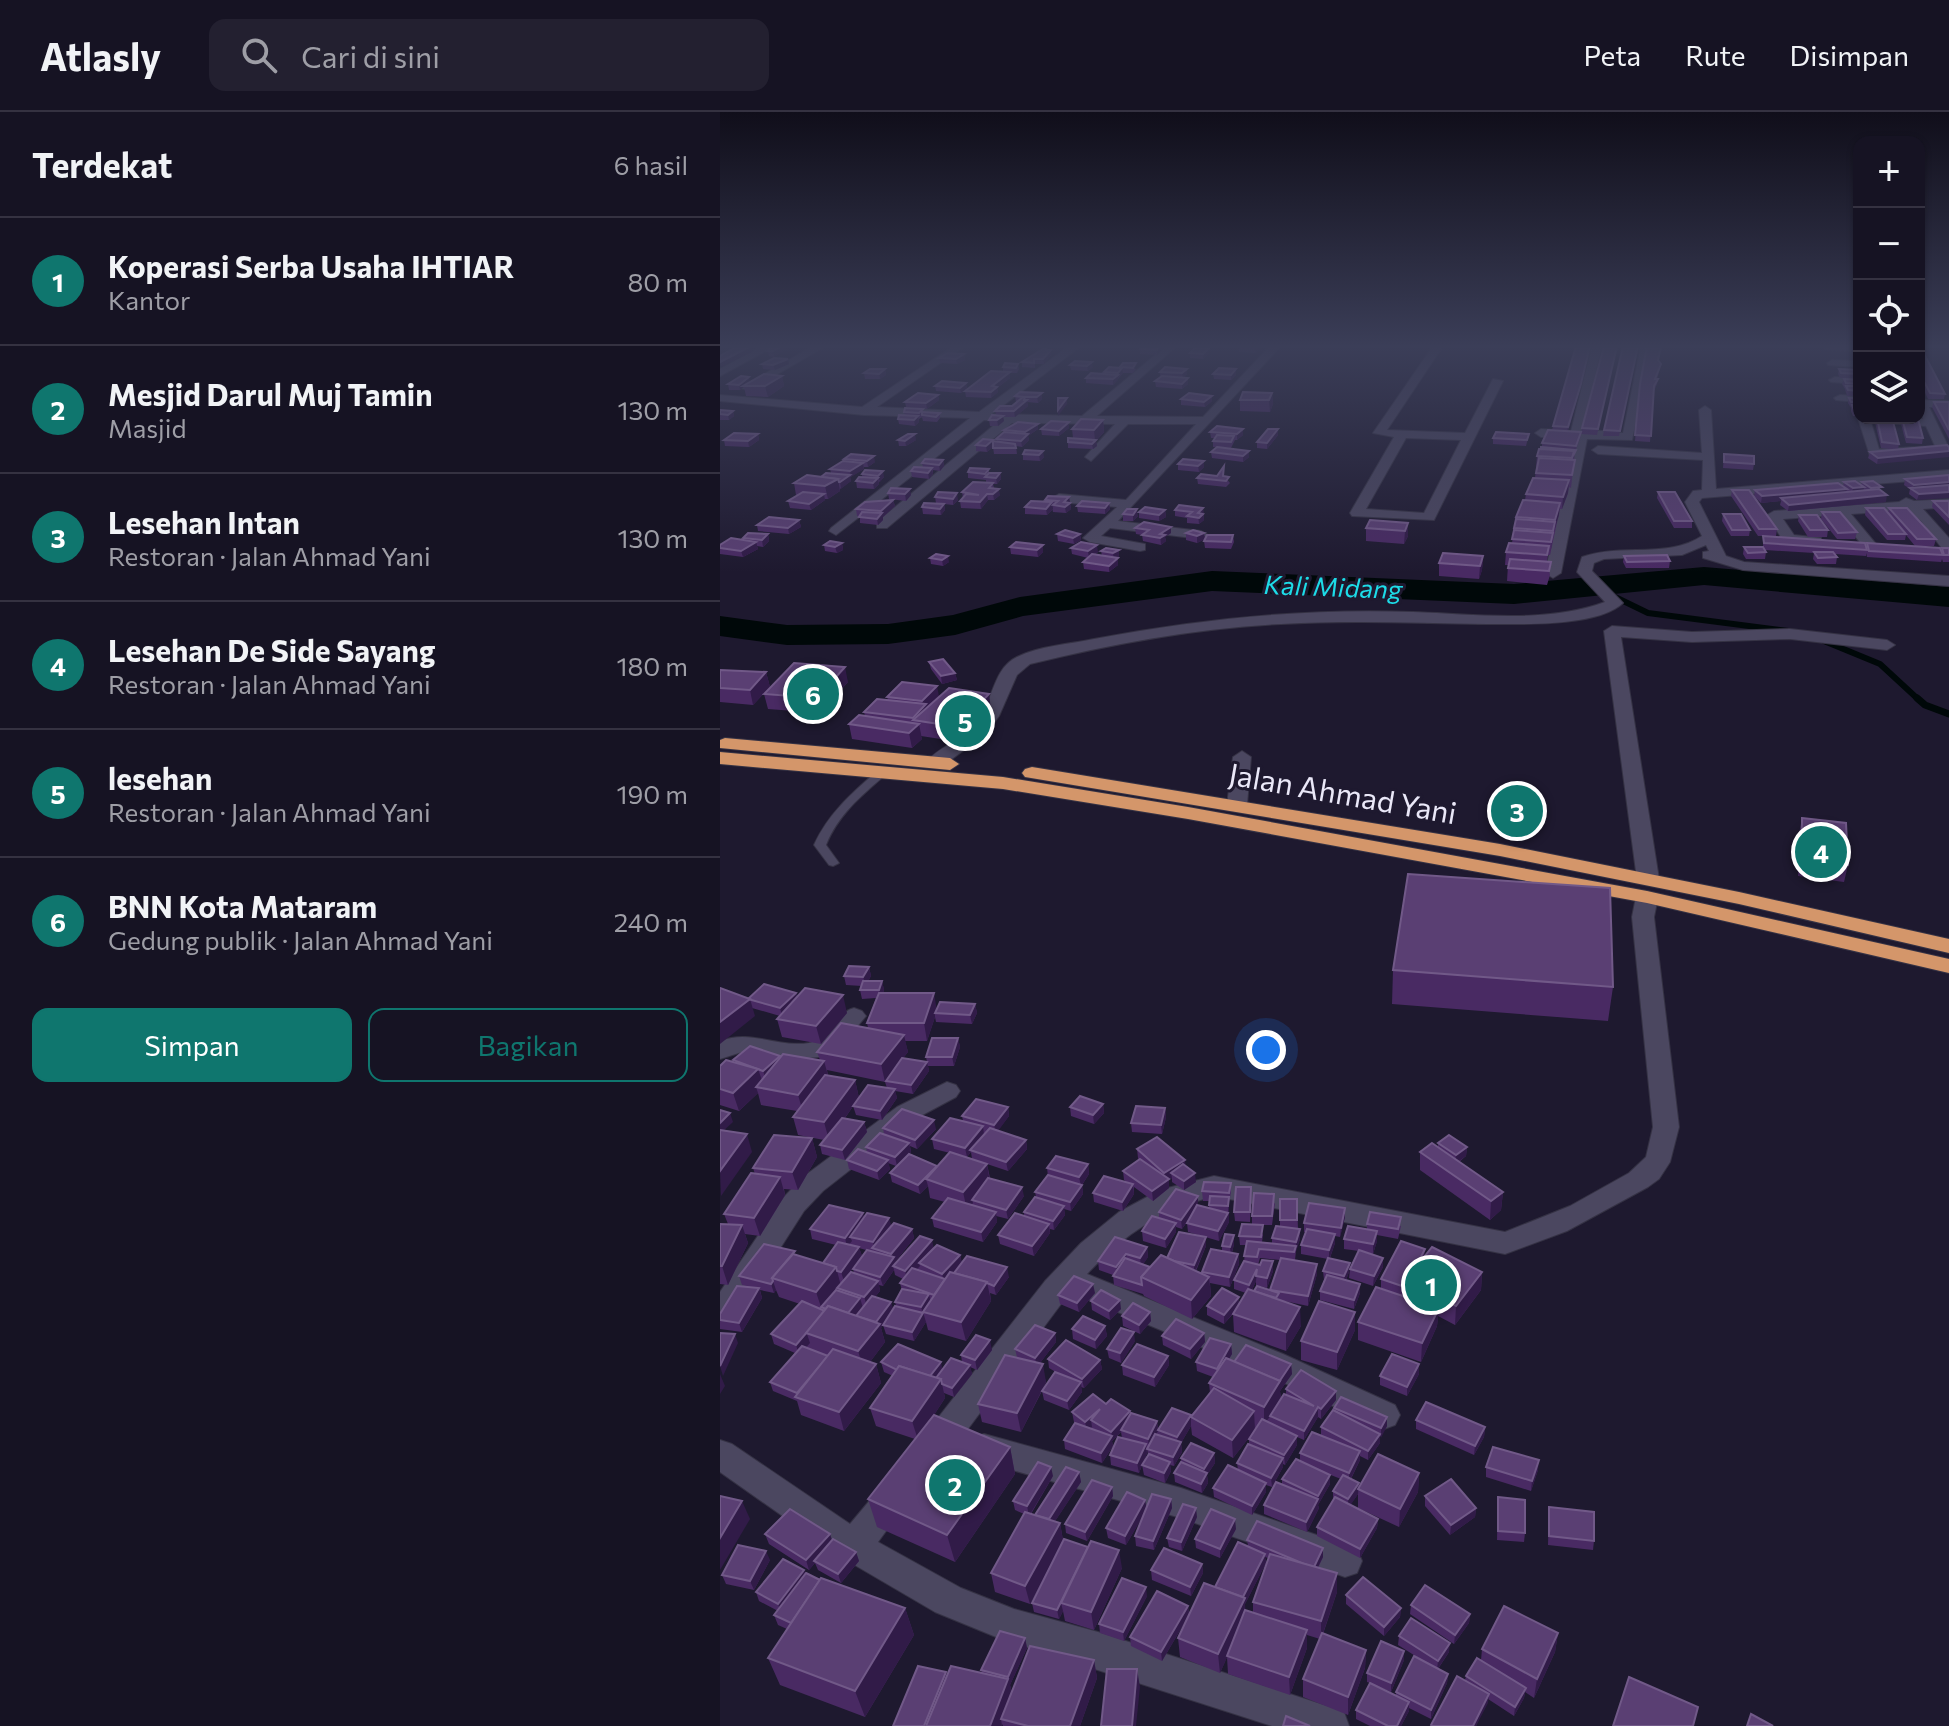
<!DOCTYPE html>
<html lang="id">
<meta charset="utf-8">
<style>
:root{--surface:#161323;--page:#232030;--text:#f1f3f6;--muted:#9e9ea6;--line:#353241;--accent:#0f766e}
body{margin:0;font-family:Commissioner,sans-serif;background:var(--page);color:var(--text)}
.controls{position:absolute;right:24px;top:24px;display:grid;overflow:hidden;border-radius:16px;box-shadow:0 2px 6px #0004}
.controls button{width:72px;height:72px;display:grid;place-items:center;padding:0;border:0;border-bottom:2px solid var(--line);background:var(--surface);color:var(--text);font:40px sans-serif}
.you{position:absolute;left:546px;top:938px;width:28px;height:28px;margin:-20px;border:6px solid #fff;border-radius:50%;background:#1a73e8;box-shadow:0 0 0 12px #1a73e833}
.badge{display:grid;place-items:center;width:52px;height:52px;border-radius:50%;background:var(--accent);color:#fff;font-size:26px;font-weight:700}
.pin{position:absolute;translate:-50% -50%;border:4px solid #fff;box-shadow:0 2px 8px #0006}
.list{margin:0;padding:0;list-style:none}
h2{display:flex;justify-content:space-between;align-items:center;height:104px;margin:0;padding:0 32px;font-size:34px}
h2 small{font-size:26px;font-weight:400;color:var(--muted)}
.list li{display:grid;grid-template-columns:52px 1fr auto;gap:24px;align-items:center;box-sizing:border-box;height:128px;padding:0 32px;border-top:2px solid var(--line)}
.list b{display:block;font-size:30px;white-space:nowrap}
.list p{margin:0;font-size:26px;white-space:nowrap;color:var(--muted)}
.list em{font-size:26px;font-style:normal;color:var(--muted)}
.actions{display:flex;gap:16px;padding:24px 32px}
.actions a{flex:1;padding:18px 0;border:2px solid var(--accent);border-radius:16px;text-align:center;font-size:28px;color:var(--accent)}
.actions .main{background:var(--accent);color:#fff}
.icon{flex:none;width:44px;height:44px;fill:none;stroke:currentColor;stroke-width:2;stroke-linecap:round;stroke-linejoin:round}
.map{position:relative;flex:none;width:1229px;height:1614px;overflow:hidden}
header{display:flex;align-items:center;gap:48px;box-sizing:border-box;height:112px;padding:0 40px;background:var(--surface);border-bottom:2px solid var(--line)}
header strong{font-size:38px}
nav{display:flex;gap:44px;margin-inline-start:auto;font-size:28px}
.search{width:560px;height:72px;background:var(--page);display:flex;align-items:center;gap:20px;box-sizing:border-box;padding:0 28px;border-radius:16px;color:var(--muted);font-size:30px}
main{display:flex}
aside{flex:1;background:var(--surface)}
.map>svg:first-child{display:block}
</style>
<header>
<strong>Atlasly</strong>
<div class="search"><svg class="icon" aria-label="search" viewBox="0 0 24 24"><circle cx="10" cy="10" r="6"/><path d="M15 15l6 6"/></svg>Cari di sini</div>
<nav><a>Peta</a><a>Rute</a><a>Disimpan</a></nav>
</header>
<main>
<aside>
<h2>Terdekat<small>6 hasil</small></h2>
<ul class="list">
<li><span class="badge">1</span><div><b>Koperasi Serba Usaha IHTIAR</b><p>Kantor</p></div><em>80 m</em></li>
<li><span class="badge">2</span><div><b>Mesjid Darul Muj Tamin</b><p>Masjid</p></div><em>130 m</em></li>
<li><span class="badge">3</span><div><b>Lesehan Intan</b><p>Restoran · Jalan Ahmad Yani</p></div><em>130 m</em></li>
<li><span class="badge">4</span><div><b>Lesehan De Side Sayang</b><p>Restoran · Jalan Ahmad Yani</p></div><em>180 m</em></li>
<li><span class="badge">5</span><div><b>lesehan</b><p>Restoran · Jalan Ahmad Yani</p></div><em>190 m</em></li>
<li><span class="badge">6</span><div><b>BNN Kota Mataram</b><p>Gedung publik · Jalan Ahmad Yani</p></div><em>240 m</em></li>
</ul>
<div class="actions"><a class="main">Simpan</a><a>Bagikan</a></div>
</aside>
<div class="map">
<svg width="1229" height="1614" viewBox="0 0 1229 1614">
<rect width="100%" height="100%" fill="#1e192f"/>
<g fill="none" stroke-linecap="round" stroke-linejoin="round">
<g stroke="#000809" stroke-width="6">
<path d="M891,483L928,501L1068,519"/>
<path d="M1104,529L1160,552L1199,588"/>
</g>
<path stroke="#000809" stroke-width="7" d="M1197,586L1205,593L1229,602"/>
<path fill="#000809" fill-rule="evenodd" d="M984,455L1229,475V495L984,473L794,492L492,479L303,504L235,523L168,532L67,533L0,524V504L67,513L168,512L233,503L300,485L492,459L794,472Z"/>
<g stroke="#353244" stroke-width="2">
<path id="service" d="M160,659L165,662L164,664C140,685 118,703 106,733L119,751L113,754L109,753L94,733C108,702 131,682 156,660Z"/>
</g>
<g stroke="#353244" stroke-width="2">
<g id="minor">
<path d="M42,234H55L0,264V257Z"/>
<path d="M93,234H106L30,278L20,276Z"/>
<path d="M233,234H245L157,295L259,300L349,234H361L272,302L362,304L446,234H457L377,304L483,305L550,234H561L398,409L481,419L488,423L481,427L390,416L381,424L425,432V438L420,439L370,430L363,426L397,395L339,390L332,386L339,382L406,388L476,312H408L371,349L365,345L395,312L292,311L167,416H157V410L279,309L264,308L116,423L109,419L111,416L250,306L144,303L0,289V283L142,295Z"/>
<path d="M713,234H723L667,318L745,321L773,267L783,269L714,408L632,404L630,401L674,325L653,321ZM686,326L741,328L704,401L646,397Z"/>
<path d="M872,234H882L862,317L903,321L921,234H931L912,328L867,327L841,461L833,466L825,461L855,326L821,325L815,321L821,317L851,319Z"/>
<path d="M1139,234V239L1107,238L1102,235Z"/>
<path d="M1112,248L1139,249V255L1108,253L1107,251Z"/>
<path d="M1115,265L1139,266V272L1111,270L1109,268Z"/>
<path d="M1120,283L1139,284V290L1116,288L1114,286Z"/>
<path d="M1199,288L1229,289V295H1209L1229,336L1227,340L1150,344L1138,306L1139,305L1203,307ZM1151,310L1206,314L1215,334L1159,337Z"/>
<path d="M985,294L991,298L996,377L1229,358V366L982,386L979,390L1006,444L1024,450L1229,464V474L1023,458L983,446V440L989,439L986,433L962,443L884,447L874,451L872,459L903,491C878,515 801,512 767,512C698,511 630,508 561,512C476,516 392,532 310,552L297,563L279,604L266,622L221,655H207L205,651C220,633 247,627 260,606C273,586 274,556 297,545C319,534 350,532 374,527C479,507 586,496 693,500C754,502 826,512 885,490L857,460L862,445C901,431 947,447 982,424L965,390L973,379L982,378L983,348L878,342L872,338L878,334L982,341L979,298Z"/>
<path d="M1186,386L1194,389L1229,387V395L1203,397L1229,426V440L1224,439L1201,409L1187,398L1131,402L1156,432L1149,436L1144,435L1117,403L1063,407L1074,423L1101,426V432L1096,433L1064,430L1047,403L1054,399L1179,390Z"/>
<path d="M892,514L972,520L1070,517L1167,528L1175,533L1167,538L1070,527L972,530L901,525L939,767L928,773L917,767L884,519Z"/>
<path d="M522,639L531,645L527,693L517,699L507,693L513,645Z"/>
<path d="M927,779L938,785L934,805L959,1015L950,1050L939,1067L928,1075L847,1119L785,1142L494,1084C441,1098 404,1122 367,1162L563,1242L675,1293L680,1303L675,1313L664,1317L653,1313L541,1260L350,1180L227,1345L215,1349L203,1345L199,1335L203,1325L325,1169L361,1131L399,1100L440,1078L494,1064L785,1120L850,1094L909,1061L926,1045L933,1015L912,805L916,785Z"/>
<path d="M134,896L142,899L146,904L120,935L99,945L77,947L25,939L0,947V929C31,917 58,936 89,931C109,927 115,901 134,896Z"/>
<path d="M227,970L236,973L240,979L236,985L195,1007L103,1079L84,1099L11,1213L0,1216V1180L64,1085L83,1065L177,995Z"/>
<path d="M264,1322L461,1376L637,1437L642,1449L637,1461L625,1465L461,1406L264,1350L252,1346L248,1336L252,1326Z"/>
<path d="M0,1328L12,1332L130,1412L161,1375L173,1371L185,1375L190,1386L158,1430L241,1476L294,1497L378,1520L610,1595L624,1600L629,1614H552L281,1527L215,1500L121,1445L0,1360Z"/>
</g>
</g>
<g stroke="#353244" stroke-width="2">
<g id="trunk">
<path d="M5,626L230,646L239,652L230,658L0,636V628Z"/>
<path d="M0,640L283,665L468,695L927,779L1229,847V861L927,791L468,707L283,677L0,652Z"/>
<path d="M312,655L780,732L1019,780L1229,827V841L1019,792L780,744L305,665L302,661L305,657Z"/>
</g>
</g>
<use href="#service" fill="#4b4760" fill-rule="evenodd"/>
<use href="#minor" fill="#4b4760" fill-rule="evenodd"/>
<use href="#trunk" fill="#d4966a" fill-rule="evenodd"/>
</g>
<g fill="#492a63" fill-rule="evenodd">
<path d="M519,234H542V235L535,241L519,240Z"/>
<path d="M856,234H870L860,277L848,319L861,320L860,326L855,340L851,376L849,375L848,381L842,397H840L830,443H828L827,449L830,463L827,473L787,469L788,453H785L786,440L792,431L796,405L805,388L806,382L815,366L817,344L822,335V331L832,318Z"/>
<path d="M918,234L899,324H883L884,318Z"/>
<path d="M1199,234L1225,282L1224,287H1208L1199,268Z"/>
<path d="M443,236L437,243L420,242V237Z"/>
<path d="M66,237L54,245L49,244L48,239Z"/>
<path d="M470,241H489L483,247L470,246Z"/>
<path d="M244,242L245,248L237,252L220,251L219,246Z"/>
<path d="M331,243L324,252H315V256L302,255V250Z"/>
<path d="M939,249L940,257L937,267H938L937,272L934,279L930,330L915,329L919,278Z"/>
<path d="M403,251L416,257L413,261H403L393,273L366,271V266L384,262V260L400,256Z"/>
<path d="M42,252H69L55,258L43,257Z"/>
<path d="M298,252L299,257L297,261H290V266L277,276L278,280L271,286L246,285L245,279L283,260V255Z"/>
<path d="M350,253L373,255L368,259L351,258Z"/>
<path d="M165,257L166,263L160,267H145L144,261Z"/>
<path d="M1119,257L1139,258V267L1120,266L1118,262Z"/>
<path d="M440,260L467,262L463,266L468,272L462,277L436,275L435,269L440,265Z"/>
<path d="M493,262L516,263L511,268L494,267Z"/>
<path d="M62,264L64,274L48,285L26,284L24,275L20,278H9L8,272L30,270Z"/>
<path d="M1124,267L1139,268V284H1127L1125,277L1122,272Z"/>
<path d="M889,268L877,323L861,322L862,316Z"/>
<path d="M246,271L247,277L241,281L216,279L215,274Z"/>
<path d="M300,280L322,287L318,291L307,290L308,294L295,305H283L284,309L278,314H270L269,308L276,303L275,299L292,294L297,290H296L295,284Z"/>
<path d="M552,281L553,292L550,300L520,299V288Z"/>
<path d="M218,283L219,288L207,297L186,295L185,290Z"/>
<path d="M492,284V289L485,295L461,293V287Z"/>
<path d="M1129,286H1139V304H1133L1131,299V296L1128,291Z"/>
<path d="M1214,290H1229V327L1212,295Z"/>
<path d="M0,298L13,299L14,304L9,308H0Z"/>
<path d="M184,300L220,301V306L217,310L203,309L202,305L199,307V310L195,314L179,312L178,307L185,303Z"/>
<path d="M1156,306H1172L1179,332L1178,338L1161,336L1155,310Z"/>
<path d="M1182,306L1203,326L1202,332L1186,331L1181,312Z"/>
<path d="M383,308L384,320L376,329L377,334L373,337L348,336V326H353L352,317Z"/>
<path d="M349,310V316L339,324L322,323L321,317Z"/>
<path d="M318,312V317L308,324L309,328L302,335L296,334L297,342H274L273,335L267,340L256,339V333L273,328L274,329L277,330L276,327L285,321L284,318Z"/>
<path d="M523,317V323L517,328H515L511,336L493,335V329L495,326H491L490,320Z"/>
<path d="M558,317V323L547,337L537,336V330Z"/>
<path d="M38,322L39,328L29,335L5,334L4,328Z"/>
<path d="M809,322L806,334L773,332V326Z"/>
<path d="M178,328H196L186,334H179Z"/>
<path d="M1227,333L1157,352L1148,346L1150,340Z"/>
<path d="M305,338L324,345L320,349L303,348V342Z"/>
<path d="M529,339V345L523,350L492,346L491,340Z"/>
<path d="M1004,342L1034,352L1033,358L1003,356Z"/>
<path d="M124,347L155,350L148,355H144V357L130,365L131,369L120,377V379L108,387H105V388L91,398L70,396L68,389L78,383H76L74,371L111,361L110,357L124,349Z"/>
<path d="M223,348L224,354L220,359L213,358V362L209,367L192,365L191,359L203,355L202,351Z"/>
<path d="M484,349V355L479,360L458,358V352Z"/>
<path d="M269,357V361H280L281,367L277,372H273L274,376L280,383L274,388H268L261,397L241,396L240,389L243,386L242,380L266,371V368L248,366V360Z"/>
<path d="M142,362L164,365L159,370V372L154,377L137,376L136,369L142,365Z"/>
<path d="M1229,363L1197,388L1189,382L1190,377L1184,373L1185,367Z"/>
<path d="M504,364L510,371L506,375L478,372L477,366Z"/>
<path d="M1124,370L1141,373L1142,370L1161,379L1166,390L1068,399L1060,393L1061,389L1041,391L1035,385L1057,417L1056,424H1038L1011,384L1012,378L1034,384L1035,378L1123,374Z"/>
<path d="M938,380L972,409V416H954L937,386Z"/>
<path d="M168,381L191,383L186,389L169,387Z"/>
<path d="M215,385L238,388L233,393L224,392L225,398L221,403L203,402L202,395L216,391Z"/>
<path d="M349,385L351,397L346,401L333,400L332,395L333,397L327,403L305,402V395L325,390V388Z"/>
<path d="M173,388L175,394L163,405V408L158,413L140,411V404H137L136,397Z"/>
<path d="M1213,389H1229V413L1212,395Z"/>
<path d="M389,391L390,397L385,402L358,400L357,394Z"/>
<path d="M483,396L484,408L479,412L467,411V406L455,404V398Z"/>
<path d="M1146,396L1168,401L1169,396L1216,427L1214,434H1195L1186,423L1185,428H1167L1145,403Z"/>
<path d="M445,398L446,405L439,409L419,406V400Z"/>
<path d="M1102,400L1137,420L1135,427H1117L1101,407Z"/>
<path d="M403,402L418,404L413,409H403Z"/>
<path d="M1003,402L1030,418L1029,424H1011L1002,409Z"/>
<path d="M1079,403L1108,418L1107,425H1088L1078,409Z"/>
<path d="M79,408L81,415L69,422L38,419L37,413Z"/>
<path d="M688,411V424L684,432L646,429V416Z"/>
<path d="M415,416L451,421L445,425L446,429L441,433L423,429L422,423L416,422Z"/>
<path d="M466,421H484L485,427L477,431L466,428Z"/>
<path d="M48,422L49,429L43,435L37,434L38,437L23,445L0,442V433L24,428L23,426Z"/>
<path d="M337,422H360L361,428L354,432L338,429Z"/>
<path d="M513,423L514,430L511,437L485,436L484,429Z"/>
<path d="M1043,424L1146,435L1147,431L1221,439L1222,436H1229V450H1223L1222,447L1221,450L1147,445L1146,441V444L1115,442L1117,445L1116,452H1097L1093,447L1094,441L1045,438L1046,440L1045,447H1026L1023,442L1024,435H1043Z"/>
<path d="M122,431L123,438L117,441L105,439L104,433Z"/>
<path d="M323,433V440L318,445L291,442L290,435Z"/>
<path d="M351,436L378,440L374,443L382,444L381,439L399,438V444L397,446L398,453L389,460L364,457L363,450L368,446L352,442Z"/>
<path d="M216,442L229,450L223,454L211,452L210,446Z"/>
<path d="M763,444L762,458L759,467L719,464V451Z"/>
<path d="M904,444L950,449L949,456H906L903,450Z"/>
<path d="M209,550L235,561L237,568L222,572L211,557Z"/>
<path d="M0,558L46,560L50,575L33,593L0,590Z"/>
<path d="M128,570L100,601L48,597L44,582Z"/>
<path d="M219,584L271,597L240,630L201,624L202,627L192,636L132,627L129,612L145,604L144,600L168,588L167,585Z"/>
<path d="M1082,706L1128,753L1124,770L1078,764L1079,722Z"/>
<path d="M149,855L151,864L148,869H162L164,878L163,881L217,897L255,892L257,901L252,912L216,910L215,905L207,929H185L188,940L183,946L207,950L206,945L238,926L240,935L234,954H208L209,959L193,982L175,979L177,986L162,1008L136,1003L133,994L138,987L125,1006L144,1010L147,1020L125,1048L102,1042L100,1033L104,1028L78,1023L73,1005L77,999L41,993L38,981L19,999L0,993V954L13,950L60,944L100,948L97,940L148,916L147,911L156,886L142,887L140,878L142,874L126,873L124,864ZM107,958L165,970L167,976L139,986L135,968L108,963Z"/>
<path d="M673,858L893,875L888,909L672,892Z"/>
<path d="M76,881L77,884L127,901L101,932L62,925L57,907L60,904L32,896L35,904L28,886Z"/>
<path d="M383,992L384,1001L374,1012L351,1004L350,995Z"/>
<path d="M288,995L289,1004L278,1018L306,1028L307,1037L288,1059L252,1047L251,1040L247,1045L267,1052L270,1066L304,1084L288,1107L276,1104L277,1110L263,1130L214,1115L212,1106L225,1090L210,1086L208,1074L200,1082L172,1070L170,1061L176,1054L168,1051L170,1057L159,1068L129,1057L127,1048L147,1040L146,1035L164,1022L163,1016L216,1017L197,1037L190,1034L191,1040L182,1049L217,1055L230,1041L214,1037L212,1027L243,1009L242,1004Z"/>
<path d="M445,996L446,1005L442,1022L412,1020L411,1011Z"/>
<path d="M92,1026L97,1045L78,1078L64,1077L65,1083L40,1124L25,1122L28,1131L8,1173L0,1172V1112H8L4,1102L35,1062L33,1056Z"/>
<path d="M718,1031L747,1035L746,1044L739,1050L783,1080L781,1098L770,1108L700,1058V1040L718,1035Z"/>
<path d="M417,1037L465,1054L476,1070L464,1078L452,1070V1066L449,1068V1076L433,1089L414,1075V1082L403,1099L374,1090L373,1081L408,1071L404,1068L403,1059L419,1048L418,1046Z"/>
<path d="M368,1052L369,1062L362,1073L363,1082L351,1099L344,1097L345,1103L334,1118L330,1117V1121L314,1144L280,1132L278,1123L304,1104V1100L316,1085L315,1080L328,1064L327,1056Z"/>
<path d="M511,1071V1081L509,1090V1110L499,1129L468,1120L467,1111L469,1107L462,1117L456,1115V1120L446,1136L423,1129L422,1119L439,1106V1100L478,1084V1093L489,1096V1089H483L482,1079Z"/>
<path d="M531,1075L530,1110L515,1109L514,1100Z"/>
<path d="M560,1087H577L578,1117H580V1127L576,1139L575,1148L597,1152V1162L588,1194L564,1189L581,1214L566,1239L514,1220L513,1202L504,1212L487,1203V1194L519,1192L526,1181L514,1177V1168L524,1149L526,1133H520L519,1124L532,1113V1104L555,1091L552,1113H536L543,1123L542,1130L552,1131V1126L560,1114ZM540,1146L560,1148L550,1178H532L536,1169V1173L547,1176L553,1159L538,1153Z"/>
<path d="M144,1105L171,1114L192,1117L194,1126L175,1150L176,1151L214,1136L240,1143L242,1151L289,1165L276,1183L270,1181L271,1189L246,1229L208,1218L206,1210L194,1229L166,1222L163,1213L161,1216L165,1230L150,1250L156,1252L161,1271L124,1319L81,1303L77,1289L53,1279L50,1270L75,1241L54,1232L51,1222L80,1192L59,1185L56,1178L54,1181L40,1178L42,1186L22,1220L0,1217V1202L31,1175L22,1173L19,1164L77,1143L103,1151L116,1133L92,1127L90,1117ZM139,1136L153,1140L133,1157L134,1161H129L142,1144ZM174,1158L175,1163L183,1167L180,1171L182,1179L175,1190L176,1194L173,1197L155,1185L160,1179L159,1173L163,1174Z"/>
<path d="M625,1105L620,1125L615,1124V1131L610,1146L630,1151L629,1160L626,1168L640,1181L634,1197L600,1188V1179L604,1168L603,1159L608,1147L581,1142V1133L586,1120H584V1111Z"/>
<path d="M647,1112L681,1114L678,1127L657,1123V1129L653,1142L646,1140L663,1155L653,1174L629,1166L630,1157L639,1139L624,1137V1127L647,1118Z"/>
<path d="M514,1123V1132L512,1141L518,1142L519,1152L510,1175L490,1171L491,1184L472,1207L424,1184L423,1182L394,1173L393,1163L379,1158L378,1149L427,1135L428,1145L423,1152L430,1155L486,1125V1134L476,1159L482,1162V1160L502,1139V1134Z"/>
<path d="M705,1137L704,1145L762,1160L761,1178L735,1213L718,1204L717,1214L701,1250L638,1228V1210L661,1176V1167Z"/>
<path d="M375,1181L359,1200L340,1192L338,1183Z"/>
<path d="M371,1189L401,1197L390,1208L372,1198Z"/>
<path d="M430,1200L431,1209L420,1222L403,1214L402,1204Z"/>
<path d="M635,1200V1218L617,1258L581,1248V1229Z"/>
<path d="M385,1214L387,1224L376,1237L353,1227L352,1217Z"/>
<path d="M335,1221L336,1230L320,1251L326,1270L322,1278L339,1262L329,1256L328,1247L380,1248L382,1257L364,1276L361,1275L362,1280L349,1298L324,1288L322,1279L301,1320L262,1310L258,1292L297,1245L295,1237Z"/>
<path d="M484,1221L485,1230L471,1247L443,1233L442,1224Z"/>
<path d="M415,1229L401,1251L389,1246L387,1237Z"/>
<path d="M511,1232L512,1242L509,1247L514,1250L571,1252L572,1262L560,1279L561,1287L566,1283V1277L616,1279V1288L601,1307L598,1305L584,1328L577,1325V1333L565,1353L563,1352V1355L552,1375L546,1373V1380L532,1403L494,1385L493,1376L518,1358L517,1351L529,1332V1327L534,1319L513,1346L472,1323L471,1314L461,1331L462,1340L454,1354L450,1353L451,1359L445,1371L424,1363L422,1353L428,1344L427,1336V1341L419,1361L391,1353L390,1343L402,1326L401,1320L392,1329L393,1334L382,1351L345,1337L344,1328L356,1311L354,1310L352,1300L386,1292L437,1309L438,1318L471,1303L490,1281L489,1271L493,1265L477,1259L476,1250Z"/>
<path d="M272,1238L257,1258L250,1255L252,1262L234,1285L224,1281L225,1286L214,1303L290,1335L295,1362L235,1450L157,1415L148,1387L195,1327L156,1314L150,1296L173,1264L164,1260L161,1250L223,1257L242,1250L241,1243Z"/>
<path d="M448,1244L449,1253L435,1275L403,1263L402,1253Z"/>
<path d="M699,1262L687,1284L660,1273V1264Z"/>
<path d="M614,1296L667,1305V1314L660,1325V1331L648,1348L640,1344V1348L631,1367L639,1371V1376L699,1361L698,1380L679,1415L638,1396V1382L630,1393L658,1407L657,1416L640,1446L597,1424V1415L613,1388V1379L621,1367L603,1360L610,1363V1372L598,1393L599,1396L587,1420L544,1402V1393L562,1372V1367L580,1349V1341L601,1324V1315L614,1299Z"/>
<path d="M696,1308L765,1315L764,1325L754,1343L696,1317Z"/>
<path d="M494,1341L495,1351L487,1363L488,1371L482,1381L455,1370L454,1361L461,1350V1346Z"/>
<path d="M766,1355L818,1358L811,1379L766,1365Z"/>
<path d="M359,1360L361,1370L335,1409L340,1411L343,1428L402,1456L374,1518L345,1509L343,1499L339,1507L314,1500L312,1491L336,1444L310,1492L275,1480L271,1461L304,1402L295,1398L293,1389L333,1364L311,1402L315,1403Z"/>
<path d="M392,1375L393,1384L367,1429L346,1421L345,1412Z"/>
<path d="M705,1384L756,1396L755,1405L730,1423L705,1394Z"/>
<path d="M778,1385L805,1421L804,1430L777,1428Z"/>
<path d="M451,1387L452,1396L434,1438L416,1434L415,1424L425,1400L406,1433L388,1426L386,1416L426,1396Z"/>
<path d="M829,1395L874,1429L873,1438L828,1433Z"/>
<path d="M477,1405L462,1439L449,1435L447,1426Z"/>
<path d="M516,1417L500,1446L476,1436L475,1427Z"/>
<path d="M45,1422L112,1428L136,1440L139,1449L121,1471L98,1458L95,1451L89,1458L49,1432Z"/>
<path d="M527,1428L603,1445L598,1456L617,1480L603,1522L646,1538L645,1556L628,1603L583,1585V1567L600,1527L587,1523V1536L570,1583L508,1562L507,1545L500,1561L460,1545L458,1526L495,1475L528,1434ZM545,1445L548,1446L533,1490V1500L525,1498V1492L546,1451Z"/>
<path d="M50,1448L34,1478L6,1472L2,1463Z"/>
<path d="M482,1452L483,1461L471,1484L432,1468L431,1458Z"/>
<path d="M86,1462L185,1496L194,1523L145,1605L60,1573L48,1546L67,1517L58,1513L54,1503L58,1499L39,1489L36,1480Z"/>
<path d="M626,1483L681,1496L680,1505L664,1524L626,1492Z"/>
<path d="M427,1484L404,1529L380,1521L379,1512Z"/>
<path d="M691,1493L750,1502L749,1511L734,1532L690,1502Z"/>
<path d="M468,1494L469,1503L442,1549L411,1534L410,1525Z"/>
<path d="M838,1521L835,1540L814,1586L805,1580L804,1586L794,1604L768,1587L756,1614H711L745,1568L746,1564L761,1548L762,1537Z"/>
<path d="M679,1524L729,1540L718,1557L728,1562L727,1571L711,1607L689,1596V1599L681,1614H650L636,1607V1598L650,1571L647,1570V1561L684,1548L671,1580L652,1572L676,1584V1580L708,1552L678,1533Z"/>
<path d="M305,1526L307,1536L290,1573L292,1581L374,1548L377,1566L360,1614H283L282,1612V1614H173L227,1564L262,1561L261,1558Z"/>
</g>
<g fill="#311b48">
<path d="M31,234L32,240L1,255L0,250Z"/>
<path d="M62,234H66V237L54,245L53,239Z"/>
<path d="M440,234H443V236L437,243V238Z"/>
<path d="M537,234L542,235L535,241V236Z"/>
<path d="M870,234L860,277L847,321L848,315Z"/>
<path d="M489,236V241L483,247V242Z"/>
<path d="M331,238V243L324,252L323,247Z"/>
<path d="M244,242L245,248L237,252L236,247Z"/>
<path d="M68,247L69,252L55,258L53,253Z"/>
<path d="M372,250L373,255L368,259L367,254Z"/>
<path d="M402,256L403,261L398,266V261Z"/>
<path d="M165,257L166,263L160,267L159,262Z"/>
<path d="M467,257V262L463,267L462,261Z"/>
<path d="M516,257V263L511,268V263Z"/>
<path d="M290,260V266L277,276L278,280L271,286L272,274Z"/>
<path d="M398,263V268L393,273V267Z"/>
<path d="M62,264L64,274L48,285L45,274Z"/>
<path d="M29,265L30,270L23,274L24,275L20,278L19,273Z"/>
<path d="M468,266V272L462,277V272Z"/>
<path d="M246,271L247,277L241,281L240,276Z"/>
<path d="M322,281V287L318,291L317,285Z"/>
<path d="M552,281L553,292L550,300L549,288Z"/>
<path d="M218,283L219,288L207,297L206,291Z"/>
<path d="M492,284V289L485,295L484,290Z"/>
<path d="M305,285V290L307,288L308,294L295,305L294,299Z"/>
<path d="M347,286V292L338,304V298Z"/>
<path d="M13,299L14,304L9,308L8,303Z"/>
<path d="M198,304L199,310L195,314L194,308Z"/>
<path d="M283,304L284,309L278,314L277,308Z"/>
<path d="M383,308L384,320L376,329L377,334L373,337L372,332L375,328L374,318Z"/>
<path d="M349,310V316L339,324V319Z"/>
<path d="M318,312V317L308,324L309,328L302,335L301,329L306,324L305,320Z"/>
<path d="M523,317V323L517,328V322Z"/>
<path d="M558,317V323L547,337V331Z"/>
<path d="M38,322L39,328L29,335L28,329Z"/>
<path d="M195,322L196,328L186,334L185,329Z"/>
<path d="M273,328L274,334L267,340L266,334Z"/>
<path d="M323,339L324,345L320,349L319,343Z"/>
<path d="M529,339V345L523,350V344Z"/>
<path d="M1229,339V345L1157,352L1158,346Z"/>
<path d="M154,344L155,350L148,355L147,349Z"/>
<path d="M223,348L224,354L220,359L219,353Z"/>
<path d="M484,349V355L479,360L478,354Z"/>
<path d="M143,351L144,357L131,365L130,359Z"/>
<path d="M212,356L213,362L209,367L208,361Z"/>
<path d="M163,359L164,365L160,370L158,364Z"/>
<path d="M280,361L281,367L277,372L276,366Z"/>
<path d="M130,363L131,369L121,377L120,370Z"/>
<path d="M158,366L159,372L154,377L153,371Z"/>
<path d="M118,367L120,379L108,387L105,374Z"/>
<path d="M849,368L848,381L842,397L843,385Z"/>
<path d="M1229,370V376L1192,379L1194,373Z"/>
<path d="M1144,375L1143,381L1132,382L1133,376Z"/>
<path d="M190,377L191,383L186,389L185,382Z"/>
<path d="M279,377L280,383L274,388L273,382Z"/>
<path d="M1127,377L1125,383L1061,386V389L1041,391L1042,384Z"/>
<path d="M1229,380V386L1197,388L1199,382Z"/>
<path d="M237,381L238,388L233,393V387Z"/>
<path d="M104,382L105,388L91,398L89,392Z"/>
<path d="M267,382L268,388L261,397L260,390Z"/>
<path d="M1167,383L1166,390L1068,399L1069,393Z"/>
<path d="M349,385L351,397L346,401L344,390Z"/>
<path d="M173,388L175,394L163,405V408L158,413L157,407L162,402L161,399Z"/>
<path d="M332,390L333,397L327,403L326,397Z"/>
<path d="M389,391L390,397L385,402V396Z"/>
<path d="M840,391L839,403L834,419L830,443L835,408Z"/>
<path d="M224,392L225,398L221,403L220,397Z"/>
<path d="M483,396L484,408L479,412L478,401Z"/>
<path d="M417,397L418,404L413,409V403Z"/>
<path d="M445,398L446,405L439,409V403Z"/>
<path d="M79,408L81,415L69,422L68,416Z"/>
<path d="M688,411V424L684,432L685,419Z"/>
<path d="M451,415V421L445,425L446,429L441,433L440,422Z"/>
<path d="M484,421L485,427L477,431V424Z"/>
<path d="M48,422L49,429L43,435L42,428Z"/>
<path d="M360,422L361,428L354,432L353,426Z"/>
<path d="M36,430L38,437L23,445L21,439Z"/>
<path d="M122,431L123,438L117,441L115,435Z"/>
<path d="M323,433V440L318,445L317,438Z"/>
<path d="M377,433L378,440L369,446L368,439Z"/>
<path d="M399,438V444L394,448L393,441Z"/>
<path d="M228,444L229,450L223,454L222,448Z"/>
<path d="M763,444L762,458L759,467L760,454Z"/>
<path d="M398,446V453L389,460V454Z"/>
<path d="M125,555L128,570L100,601L97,586Z"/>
<path d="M46,560L50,575L33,593L30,578Z"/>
<path d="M235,561L237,568L222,572L221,564Z"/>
<path d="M217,574L220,589L193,608V606L203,595L202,589Z"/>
<path d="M269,582L271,597L240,630L238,615Z"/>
<path d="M199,612L202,627L192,636L189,621Z"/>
<path d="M149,855L151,864L146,874L143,865Z"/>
<path d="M162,869L164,878L161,886L159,878Z"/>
<path d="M76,881L79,889L62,904L60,896Z"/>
<path d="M214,881L217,899L215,901V905L207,929L204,911Z"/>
<path d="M123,883L127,901L101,932L96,914Z"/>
<path d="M30,887L35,904L0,932V910Z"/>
<path d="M255,892L257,901L252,912L250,903Z"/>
<path d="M184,923L188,940L165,970L161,952Z"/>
<path d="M238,926L240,935L234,954L232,945Z"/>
<path d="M60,944L46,968L43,959Z"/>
<path d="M104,949L109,967L83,1000L78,983Z"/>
<path d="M207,950L209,959L193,982L191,973Z"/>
<path d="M38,957L44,974L36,975L38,981L19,999L13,981Z"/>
<path d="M135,968L139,986L109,1028L104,1010Z"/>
<path d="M175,977L177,986L162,1008L160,999Z"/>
<path d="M383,992L384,1001L374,1012L373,1003Z"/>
<path d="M288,995L289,1004L276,1022L274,1013Z"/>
<path d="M445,996L446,1005L442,1022L441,1013Z"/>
<path d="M10,1001L13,1010L0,1022V1011Z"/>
<path d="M214,1008L216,1017L197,1037L195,1028Z"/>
<path d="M144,1010L147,1020L125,1048L122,1038Z"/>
<path d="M263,1014L264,1023L250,1038L251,1040L247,1045L245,1036Z"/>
<path d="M27,1022L32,1040L1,1084L0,1059Z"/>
<path d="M92,1026L97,1045L78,1078L72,1060Z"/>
<path d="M306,1028L307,1037L288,1059L286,1050Z"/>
<path d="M189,1031L191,1040L177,1054L175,1045Z"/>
<path d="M747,1035L746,1044L735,1052L736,1043Z"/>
<path d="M168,1048L170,1057L159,1068L157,1059Z"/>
<path d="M465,1048L466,1057L451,1061L452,1066L449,1068V1076L433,1089L432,1079L445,1070L444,1061Z"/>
<path d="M267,1052L270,1071L252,1088L253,1091L247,1098L243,1080Z"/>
<path d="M368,1052L369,1062L361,1074L359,1065Z"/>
<path d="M217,1054L206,1067L208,1074L200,1082L198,1073Z"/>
<path d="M475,1061L476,1070L464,1078V1069Z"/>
<path d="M60,1065L65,1083L40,1124L34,1106Z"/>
<path d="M413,1072L414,1082L403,1099L402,1090Z"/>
<path d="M362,1073L363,1082L351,1099L350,1090Z"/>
<path d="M302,1075L304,1084L288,1107L286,1098Z"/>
<path d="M783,1080L781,1098L770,1108L771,1089Z"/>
<path d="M478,1084V1093L462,1117L461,1108Z"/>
<path d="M509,1085V1110L499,1129L498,1119L508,1101Z"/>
<path d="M344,1094L345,1103L334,1118L333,1109Z"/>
<path d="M625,1096V1105L620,1125L621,1116Z"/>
<path d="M276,1100L277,1110L263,1130L261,1120Z"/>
<path d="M143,1101L146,1110L130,1125L132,1129L127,1135L125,1126Z"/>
<path d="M169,1106L172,1116L154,1137L153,1130Z"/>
<path d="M456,1111V1120L446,1136L445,1127Z"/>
<path d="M329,1112L330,1121L314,1144L312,1134Z"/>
<path d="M22,1113L28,1131L8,1173L2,1154Z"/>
<path d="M192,1117L194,1126L175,1150L176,1155L173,1154L174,1158L163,1174L160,1165L172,1148L171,1142Z"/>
<path d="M580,1117V1127L576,1139V1130Z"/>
<path d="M657,1119V1129L653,1142V1132Z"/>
<path d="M615,1122V1131L609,1148V1138Z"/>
<path d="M514,1123V1132L511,1144L510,1135Z"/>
<path d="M486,1125V1134L474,1162V1153Z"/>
<path d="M212,1128L214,1137L199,1151L200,1154L187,1168L185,1159Z"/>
<path d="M139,1135L142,1144L124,1169L121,1160Z"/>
<path d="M427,1135L428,1145L421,1156L420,1146Z"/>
<path d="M406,1142L407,1151L397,1165L396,1155Z"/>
<path d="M518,1142L519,1152L510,1175L509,1165Z"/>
<path d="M240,1143L242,1153L226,1169L224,1170L222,1162Z"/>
<path d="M663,1146V1155L653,1174L654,1164Z"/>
<path d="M553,1149V1159L547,1176V1166Z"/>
<path d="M630,1151L629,1160L624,1173V1164Z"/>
<path d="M597,1152V1162L588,1194V1184Z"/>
<path d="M116,1155L121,1174L117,1176L118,1178L104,1196L101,1195L102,1198L96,1180Z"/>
<path d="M287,1155L289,1165L276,1183L274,1174Z"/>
<path d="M537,1157L536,1169L530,1182L529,1173Z"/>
<path d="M762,1160L761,1178L735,1213L736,1194Z"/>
<path d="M489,1165L491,1184L472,1207L471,1188Z"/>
<path d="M53,1169L56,1178L54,1181L51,1172Z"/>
<path d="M158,1169L160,1179L147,1194L144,1185Z"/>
<path d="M267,1170L271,1189L246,1229L241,1210Z"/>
<path d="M373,1172L375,1181L359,1200L357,1191Z"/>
<path d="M640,1172V1181L634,1197V1188Z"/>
<path d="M39,1176L42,1186L22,1220L19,1211Z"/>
<path d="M209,1182L211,1192L203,1200L206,1210L194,1229L192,1220L203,1202L201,1195Z"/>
<path d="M519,1185V1194L504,1212V1203Z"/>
<path d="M140,1186L143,1196L128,1213L125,1204Z"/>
<path d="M400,1188L401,1197L390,1208L389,1199Z"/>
<path d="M171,1190L174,1199L161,1216L165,1230L144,1258L138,1239L156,1210Z"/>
<path d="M580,1195L581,1214L566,1239V1220Z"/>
<path d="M719,1196L717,1214L701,1250L702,1231Z"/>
<path d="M430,1200L431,1209L420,1222L419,1213Z"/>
<path d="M635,1200V1218L617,1258V1240Z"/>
<path d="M385,1214L387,1224L376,1237L375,1228Z"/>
<path d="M414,1220L415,1229L401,1251L400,1241Z"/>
<path d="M335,1221L336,1230L317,1255L315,1246Z"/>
<path d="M484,1221L485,1230L471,1247L470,1237Z"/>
<path d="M15,1222L18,1231L3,1264L0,1254Z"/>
<path d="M87,1222L90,1231L79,1243L76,1233Z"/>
<path d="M270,1228L272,1238L257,1258L255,1248Z"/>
<path d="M511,1232L512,1242L497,1267V1257Z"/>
<path d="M448,1244L449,1253L435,1275L434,1265Z"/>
<path d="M380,1248L382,1257L364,1276L362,1267Z"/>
<path d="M221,1250L223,1260L216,1269L205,1270Z"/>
<path d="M156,1252L161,1271L124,1319L119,1300Z"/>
<path d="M323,1252L326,1270L301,1320L297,1301Z"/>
<path d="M571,1252L572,1262L560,1279L561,1288L544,1313V1295Z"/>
<path d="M699,1252V1262L687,1284V1275Z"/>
<path d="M250,1253L252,1262L234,1285L232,1276Z"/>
<path d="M0,1262L5,1274L0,1282Z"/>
<path d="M221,1267L225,1286L198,1328L192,1309Z"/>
<path d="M361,1270L362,1280L349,1298L347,1289Z"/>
<path d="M616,1279V1288L601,1307V1297Z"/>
<path d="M598,1295V1305L584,1328V1319Z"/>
<path d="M380,1297L371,1308L372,1315L367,1320L365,1310Z"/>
<path d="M410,1299L412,1308L392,1329L393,1334L382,1351L381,1341L392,1324L391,1320Z"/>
<path d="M534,1299L535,1318L513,1346L512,1328Z"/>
<path d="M471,1305V1314L461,1331L462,1340L454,1354L453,1345L458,1334L457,1325Z"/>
<path d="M667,1305V1314L661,1326V1316Z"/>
<path d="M437,1309L438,1319L429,1336L428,1327Z"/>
<path d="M765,1315L764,1325L754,1343L755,1334Z"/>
<path d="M660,1322V1331L648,1348V1339Z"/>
<path d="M577,1324V1333L565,1353L564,1343Z"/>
<path d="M426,1332L427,1341L419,1361L417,1351Z"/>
<path d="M290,1335L295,1362L235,1450L227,1423Z"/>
<path d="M640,1339V1348L629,1370V1361Z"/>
<path d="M494,1341L495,1351L487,1363L488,1371L482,1381L481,1372L485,1365L484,1357Z"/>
<path d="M563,1346V1355L552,1375L551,1366Z"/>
<path d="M819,1348L818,1358L811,1379L812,1369Z"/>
<path d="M450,1350L451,1359L445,1371L444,1361Z"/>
<path d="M331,1355L333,1364L309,1404L307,1394Z"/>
<path d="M359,1360L361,1370L330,1417L328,1408Z"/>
<path d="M699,1361L698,1380L679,1415L680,1397Z"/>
<path d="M610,1363V1372L598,1393L599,1396L587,1420L586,1410L598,1388V1384Z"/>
<path d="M546,1371V1380L532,1403V1394Z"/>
<path d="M639,1371L638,1382L628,1397V1387Z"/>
<path d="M392,1375L393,1384L367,1429L365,1420Z"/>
<path d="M451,1387L452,1396L434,1438L433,1429Z"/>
<path d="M425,1388L427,1397L406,1433L405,1424Z"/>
<path d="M22,1389L30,1407L0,1458V1426Z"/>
<path d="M476,1396L477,1405L462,1439L461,1430Z"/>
<path d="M756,1396L755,1405L730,1423L731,1413Z"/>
<path d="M515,1407L516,1417L500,1446V1437Z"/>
<path d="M658,1407L657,1416L640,1446V1437Z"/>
<path d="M340,1411L343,1429L310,1492L305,1474Z"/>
<path d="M110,1422L113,1431L94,1449L95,1451L89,1458L86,1448Z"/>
<path d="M603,1436V1445L593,1465V1456Z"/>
<path d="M399,1438L402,1456L374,1518L371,1500Z"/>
<path d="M46,1439L50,1448L34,1478L30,1469Z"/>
<path d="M136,1440L139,1449L121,1471L118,1462Z"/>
<path d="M545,1442L546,1451L525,1492L526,1504L500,1561L498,1542L523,1486Z"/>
<path d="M482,1452L483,1461L471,1484L470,1475Z"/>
<path d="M84,1458L88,1467L61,1501L58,1492Z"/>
<path d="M617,1461V1480L601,1527V1509Z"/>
<path d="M426,1475L427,1484L404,1529L403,1520Z"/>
<path d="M341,1491L343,1499L339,1507L337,1498Z"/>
<path d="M468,1494L469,1503L442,1549L441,1540Z"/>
<path d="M185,1496L194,1523L145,1605L135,1579Z"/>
<path d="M681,1496L680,1505L664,1524V1515Z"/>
<path d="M750,1502L749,1511L734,1532L735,1523Z"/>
<path d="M587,1518V1536L570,1583L569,1565Z"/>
<path d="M838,1521L835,1540L814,1586L817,1567Z"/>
<path d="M305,1526L307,1536L290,1573L293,1585L281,1607L282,1614H270L288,1567V1565Z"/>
<path d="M730,1531L729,1540L717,1558L718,1549Z"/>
<path d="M646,1538L645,1556L628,1603V1585Z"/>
<path d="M684,1539V1548L671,1580V1571Z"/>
<path d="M374,1548L377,1566L360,1614H350Z"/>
<path d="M417,1557L420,1575L416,1614H412Z"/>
<path d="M226,1560L228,1569L210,1614H204Z"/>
<path d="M728,1562L727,1571L711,1607V1598Z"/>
<path d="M806,1576L804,1586L794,1604L795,1595Z"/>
<path d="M769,1582L768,1591L756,1614H753Z"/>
<path d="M689,1590V1599L681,1614H677Z"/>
</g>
<g fill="#5a3f73" stroke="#715988" stroke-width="2">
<path d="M18,234H31L0,250V244Z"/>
<path d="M53,234H62L53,239H48Z"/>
<path d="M422,234H440L437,238L420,237Z"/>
<path d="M856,234H870L861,272L848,315L833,314Z"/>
<path d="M884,234H897L878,317L862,316Z"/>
<path d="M903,234H918L900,319L884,318Z"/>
<path d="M927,234H941L938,248L941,252L935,267H938L934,274L931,324L915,323L920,272Z"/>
<path d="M1199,234H1200L1225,282L1210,281L1199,260Z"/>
<path d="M326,235V238H331L323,247H314V251L302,250Z"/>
<path d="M476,235L489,236L483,242L470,241Z"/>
<path d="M228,241L244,242L236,247L219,246Z"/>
<path d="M54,246L68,247L53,253L42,252Z"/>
<path d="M355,249L372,250L367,254L350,253Z"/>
<path d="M285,251L298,252L296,256L283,255Z"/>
<path d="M403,251H416L413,256L400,255Z"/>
<path d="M389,255L402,256L398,261L384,260Z"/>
<path d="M445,255L467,257L462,261L440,260Z"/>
<path d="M499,256L516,257L511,263L493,262Z"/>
<path d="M150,257H165L159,262L144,261Z"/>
<path d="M1119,257L1139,258V262L1121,261Z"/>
<path d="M271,259L290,260L272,274L277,275L271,280L245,279Z"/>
<path d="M371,261L398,263L393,267L366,266Z"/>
<path d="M44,262L62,264L45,274H23Z"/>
<path d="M21,264L29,265L19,273L8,272Z"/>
<path d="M442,264L468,266L462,272L435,269Z"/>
<path d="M1124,267L1139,268V272L1126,271Z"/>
<path d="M222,269L246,271L240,276L215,274Z"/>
<path d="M1126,274H1139V279L1128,278Z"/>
<path d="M300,280L322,281L317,285H305L304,288H307L294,299H275L280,294H292L303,285L295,284Z"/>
<path d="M523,280L552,281L549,288H520Z"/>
<path d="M198,281L218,283L206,291L185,290Z"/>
<path d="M469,281L492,284L484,290L461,287Z"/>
<path d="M338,286H347L338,298Z"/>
<path d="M1129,286H1139V290H1131Z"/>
<path d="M1214,290H1229V318Z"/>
<path d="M1132,293L1139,294V298H1134Z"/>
<path d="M185,296L203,297L199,301L184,300Z"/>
<path d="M0,298L13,299L8,303L0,302Z"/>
<path d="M202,300L220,301L216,305L202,303Z"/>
<path d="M179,303L198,304L194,308L178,307Z"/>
<path d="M272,303L283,304L277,308H269Z"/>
<path d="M1157,306H1172L1179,332L1162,330Z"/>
<path d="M1182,306L1198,307L1203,326L1187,325Z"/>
<path d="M361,307L383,308L374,318L352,317Z"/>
<path d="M331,309L349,310L339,319L321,317Z"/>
<path d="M298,310L318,312L305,320L284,318Z"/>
<path d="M497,314L523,317L517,322L490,320Z"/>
<path d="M548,317H558L547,331L537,330Z"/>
<path d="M828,318L861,320L856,334L822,331Z"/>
<path d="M284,320L308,322L301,329L276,327Z"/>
<path d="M776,320L809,322L807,328L773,326Z"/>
<path d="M14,321L38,322L28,329L4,328Z"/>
<path d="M188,322H195L185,329L178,328Z"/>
<path d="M497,323L514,324L511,330L493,329Z"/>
<path d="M348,326L376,328L372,332L348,330Z"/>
<path d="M263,327L273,328L266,334L256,333Z"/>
<path d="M273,329L295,332L296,336H273Z"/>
<path d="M1227,333L1229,335V339L1158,346L1150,340Z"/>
<path d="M497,335L529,339L523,344L491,340Z"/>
<path d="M821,335L856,338L853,344L854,339L821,337Z"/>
<path d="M819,337L854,339L852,346L817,344Z"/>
<path d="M305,338L323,339L319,343L303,342Z"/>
<path d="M131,342L154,344L147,349L124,347Z"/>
<path d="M1004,342L1034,344V352L1004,350Z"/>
<path d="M819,346L855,348L852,363L816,361Z"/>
<path d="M205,347L223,348L219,353L202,351Z"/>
<path d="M463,347L484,349L478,354L458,352Z"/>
<path d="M123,349L143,351L130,359L110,357Z"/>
<path d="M504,354L503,364L509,365L506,369L477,366L481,362L497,364Z"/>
<path d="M194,355L212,356L208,361L191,359Z"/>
<path d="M250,356L269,357L265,362L248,360Z"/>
<path d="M145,358L163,359L158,364L142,362Z"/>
<path d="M106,361L130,363L120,370H119L118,367L101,365Z"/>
<path d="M269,361H280L276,366L265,365Z"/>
<path d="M87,363L118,367L105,374L74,371Z"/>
<path d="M1229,363V370L1194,373L1185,367Z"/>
<path d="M139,365L158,366L153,371L136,369Z"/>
<path d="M813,366L849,368L843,385L806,382Z"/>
<path d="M1135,369L1144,375L1133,376L1124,370Z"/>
<path d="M1153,369L1162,375L1151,376L1142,370Z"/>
<path d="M253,370L273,371L269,376L279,377L273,382H267L260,390L240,389L246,382L259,383L242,380Z"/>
<path d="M1118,371L1127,377L1042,384L1035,378Z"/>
<path d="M1229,373V380L1199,382L1190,376Z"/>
<path d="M171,376L190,377L185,382L168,381Z"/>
<path d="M1159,377L1167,383L1069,393L1061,386Z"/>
<path d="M1012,378H1029L1057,417H1039Z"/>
<path d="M83,380L104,382L89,392L68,389Z"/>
<path d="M218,380L237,381L233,387L215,385Z"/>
<path d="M938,380H955L972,409H954Z"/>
<path d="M328,384L349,385L344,390L350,391L345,395L333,393L338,389L325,388Z"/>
<path d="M173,388L161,399L136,397L145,390Z"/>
<path d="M803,388L840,391L835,408L796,405Z"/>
<path d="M311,389L332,390L326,397L305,395Z"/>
<path d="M362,389L389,391L385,396L357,394Z"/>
<path d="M1213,389H1229V405Z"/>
<path d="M204,391L224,392L220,397L202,395Z"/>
<path d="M459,393L483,396L478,401L483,402L479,406L467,404L472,400L455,398Z"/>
<path d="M425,395L445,398L439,403L419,400Z"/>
<path d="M1146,396H1164L1186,422H1168Z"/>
<path d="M1169,396H1187L1216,427H1197Z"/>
<path d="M407,397H417L413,403L403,402Z"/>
<path d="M142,400L162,401L157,407L139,405Z"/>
<path d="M1102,400H1120L1137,420L1118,421Z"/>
<path d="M1003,402H1021L1030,418H1012Z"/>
<path d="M1079,403H1097L1108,418H1090Z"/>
<path d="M49,405L79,408L68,416L37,413Z"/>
<path d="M796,407L835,410L833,419L794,416Z"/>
<path d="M650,408L688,411L685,419L646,416Z"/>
<path d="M424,410L451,415L440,422L445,423L440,426L422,423L429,418L415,416Z"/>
<path d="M345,418L360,422L353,426L337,422Z"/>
<path d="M473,418L484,421L477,424L466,421Z"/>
<path d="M794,418L833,421L831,430L792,427Z"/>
<path d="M28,421L48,422L42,428L23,426Z"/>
<path d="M487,423H513L511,430L484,429Z"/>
<path d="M1043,424L1145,431L1147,438L1044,431Z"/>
<path d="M11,426L36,430L21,439L0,436V433Z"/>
<path d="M110,429L122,431L115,435L104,433Z"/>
<path d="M296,430L323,433L317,438L290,435Z"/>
<path d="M361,430L377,433L368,439L351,436Z"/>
<path d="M789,431L829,434L827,443L786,440Z"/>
<path d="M1147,431L1220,436L1223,443L1149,439Z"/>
<path d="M1024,435H1043L1046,440L1028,441Z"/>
<path d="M386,436L399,438L393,441L381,439Z"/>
<path d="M1222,436H1229V443H1224Z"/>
<path d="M1094,440H1113L1117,445L1098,446Z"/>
<path d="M723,441L763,444L760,454L719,451Z"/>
<path d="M216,442L228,444L222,448L210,446Z"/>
<path d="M372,442L398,446L389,454L363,450Z"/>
<path d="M947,443L950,449L907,450L904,444Z"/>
<path d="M790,447L831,450L829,459L788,456Z"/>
<path d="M223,547L235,561L221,564L209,550Z"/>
<path d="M74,551L125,555L97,586L44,582Z"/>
<path d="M0,558L46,560L30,578L0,576Z"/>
<path d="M182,570L217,574L202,589L167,585Z"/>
<path d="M229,576L269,582L238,615L193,608Z"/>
<path d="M157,587L206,592L193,606L144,600Z"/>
<path d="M139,603L199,612L189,621L129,612Z"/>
<path d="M1082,706L1126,711L1128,753L1082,747Z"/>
<path d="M688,762L890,776L893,875L673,858Z"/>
<path d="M129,854L149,855L143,865L124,864Z"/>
<path d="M143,869H162L159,878H140Z"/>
<path d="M44,872L76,881L60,896L28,887Z"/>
<path d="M0,876L30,887L0,910Z"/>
<path d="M85,876L123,883L96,914L57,907Z"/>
<path d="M159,881H214L204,911H147Z"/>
<path d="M220,890L255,892L250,903L215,901Z"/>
<path d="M121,911L184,923L161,952L97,940Z"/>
<path d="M212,926H238L232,945H206Z"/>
<path d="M30,934L60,944L43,959L13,948Z"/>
<path d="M63,942L104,949L78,983L36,975Z"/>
<path d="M182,946L207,950L191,973L166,969Z"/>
<path d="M6,948L38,957L13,981L0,977V954Z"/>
<path d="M105,963L135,968L104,1010L73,1005Z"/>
<path d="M148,973L175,977L160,999L133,994Z"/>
<path d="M360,984L383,992L373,1003L350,995Z"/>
<path d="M256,987L288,995L274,1013L242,1004Z"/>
<path d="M416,994L445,996L441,1013L411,1011Z"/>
<path d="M182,997L214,1008L195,1028L163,1016Z"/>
<path d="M0,998L10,1001L0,1011Z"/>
<path d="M122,1006L144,1010L122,1038L100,1033Z"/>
<path d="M230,1006L263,1014L245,1036L212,1027Z"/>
<path d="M270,1016L306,1028L286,1050L250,1038Z"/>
<path d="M0,1018L27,1022L0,1059Z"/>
<path d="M160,1021L189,1031L175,1045L146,1035Z"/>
<path d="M54,1023L92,1026L72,1060L33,1056Z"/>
<path d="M729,1023L747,1035L736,1043L718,1031Z"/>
<path d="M437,1025L465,1048L444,1061L417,1037Z"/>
<path d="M712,1031L783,1080L771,1089L700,1040Z"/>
<path d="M138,1037L168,1048L157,1059L127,1048Z"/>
<path d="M230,1040L267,1052L243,1080L206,1067Z"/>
<path d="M189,1042L217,1054L198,1073L170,1061Z"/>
<path d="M336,1044L368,1052L359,1065L327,1056Z"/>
<path d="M420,1047L449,1067L432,1079L403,1059Z"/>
<path d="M463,1052L475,1061L464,1069L451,1061Z"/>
<path d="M31,1061L60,1065L34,1106L4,1102Z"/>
<path d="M328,1063L362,1073L350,1090L315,1080Z"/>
<path d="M384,1064L413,1072L402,1090L373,1081Z"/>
<path d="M268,1066L302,1075L286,1098L252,1088Z"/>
<path d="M484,1070L511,1071L509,1081L482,1079Z"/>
<path d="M516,1075H531L530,1100H514Z"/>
<path d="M456,1077L478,1084L461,1108L439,1100Z"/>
<path d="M534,1081L554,1082L552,1104H532Z"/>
<path d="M490,1084L509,1085L508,1094L489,1093Z"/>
<path d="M315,1085L344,1094L333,1109L304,1100Z"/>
<path d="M228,1086L276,1100L261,1120L212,1106Z"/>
<rect x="560" y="1087" width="17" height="21"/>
<path d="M589,1091L625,1096L621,1116L584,1111Z"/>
<path d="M109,1093L143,1101L125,1126L90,1117Z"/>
<path d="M477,1093L508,1101L498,1119L467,1111Z"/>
<path d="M650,1100L681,1105L678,1117L647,1112Z"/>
<path d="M147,1101L169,1106L153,1130L130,1125Z"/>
<path d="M295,1101L329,1112L312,1134L278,1123Z"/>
<path d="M432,1104L456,1111L445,1127L422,1119Z"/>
<path d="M174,1111L192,1117L171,1142L152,1136Z"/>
<path d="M0,1112L22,1113L2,1154H0Z"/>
<path d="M522,1112L543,1113L541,1125L519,1124Z"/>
<path d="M556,1114L580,1117L576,1130L552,1126Z"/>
<path d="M628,1114L657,1119L653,1132L624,1127Z"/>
<path d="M587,1117L615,1122L609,1138L581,1133Z"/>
<path d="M459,1120L486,1125L474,1153L454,1149L447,1146Z"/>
<path d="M505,1122L514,1123L510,1135L502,1134Z"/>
<path d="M200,1124L212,1128L185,1159L173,1154Z"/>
<path d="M395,1125L427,1135L420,1146L406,1142L396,1155L378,1149Z"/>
<path d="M527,1129L576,1134L574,1140L539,1137L537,1145L524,1144Z"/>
<path d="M681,1129L705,1137L695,1156L685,1169V1175L661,1167Z"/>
<path d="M118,1130L139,1135L121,1160L117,1159L116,1155L103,1151Z"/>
<path d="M44,1132L75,1139L52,1166L53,1169L51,1172L19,1164Z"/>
<path d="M217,1133L240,1143L222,1162L199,1151Z"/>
<path d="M712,1135L762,1160L736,1194L685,1169Z"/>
<path d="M491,1137L518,1142L509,1165L482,1160Z"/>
<path d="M147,1138L174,1145L160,1165L133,1157Z"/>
<path d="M639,1138L663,1146L654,1164L630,1157Z"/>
<path d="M73,1142L116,1155L96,1180L52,1166Z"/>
<path d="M441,1143L489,1165L471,1188L421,1165Z"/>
<path d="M247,1144L287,1155L274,1174L267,1171V1170L234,1161Z"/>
<path d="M405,1146L430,1155L421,1165L422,1173L393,1164Z"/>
<path d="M561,1146L597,1152L588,1184L550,1178Z"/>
<path d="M608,1146L630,1151L624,1164L603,1159Z"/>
<path d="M542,1148L553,1149L547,1166L536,1164L537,1157L529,1173L514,1168L524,1149L540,1153Z"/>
<path d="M192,1156L225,1167L214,1183L180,1171Z"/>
<path d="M131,1160L158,1169L144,1185L117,1176Z"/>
<path d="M230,1160L267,1170L241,1210L203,1200Z"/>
<path d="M607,1163L640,1172L634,1188L600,1179Z"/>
<path d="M354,1164L373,1172L357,1191L338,1183Z"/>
<path d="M17,1174L39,1176L19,1211L0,1208V1202Z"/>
<path d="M537,1174L559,1181L556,1186L534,1179Z"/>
<path d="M656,1175L719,1196L702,1231L638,1210Z"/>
<path d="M502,1176L519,1185L504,1203L487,1194Z"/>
<path d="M182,1177L209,1182L201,1195L175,1190Z"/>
<path d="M528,1177L580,1195L566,1220L513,1202Z"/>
<path d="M116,1178L140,1186L128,1201L108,1194L106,1197L101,1195Z"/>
<path d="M381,1178L400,1188L389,1199L371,1189Z"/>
<path d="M152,1184L171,1190L156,1210L136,1204Z"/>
<path d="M82,1189L105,1199L76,1233L51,1222Z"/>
<path d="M599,1189L635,1200L617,1240L581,1229Z"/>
<path d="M413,1191L430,1200L419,1213L402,1204Z"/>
<path d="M108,1194L160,1212L138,1239L86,1221Z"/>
<path d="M175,1194L203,1201L192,1220L163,1213Z"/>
<path d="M363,1204L385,1214L375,1228L352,1217Z"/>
<path d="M456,1207L484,1221L470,1237L442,1224Z"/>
<path d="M315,1213L335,1221L315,1246L295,1237Z"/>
<path d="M401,1216L414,1220L400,1241L387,1237Z"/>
<path d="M0,1221L15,1222L0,1254Z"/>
<path d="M256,1223L270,1228L255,1248L241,1243Z"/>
<path d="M490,1226L511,1232L497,1257L476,1250Z"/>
<path d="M346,1228L380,1248L362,1267L328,1247Z"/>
<path d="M178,1232L221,1250L210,1264L179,1254L177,1258L161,1250Z"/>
<path d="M417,1232L448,1244L434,1265L402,1253Z"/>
<path d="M526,1233L571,1252L557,1273L560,1269L514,1250Z"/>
<path d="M82,1234L108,1244L77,1281L50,1270Z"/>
<path d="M113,1237L156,1252L119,1300L75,1285Z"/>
<path d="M672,1242L699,1252L687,1275L660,1264Z"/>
<path d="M285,1243L323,1252L297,1301L258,1292Z"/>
<path d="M231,1246L250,1253L232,1276L222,1272L221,1267L216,1266Z"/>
<path d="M506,1246L560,1269L544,1295L489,1271Z"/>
<path d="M179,1254L221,1267L192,1309L150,1296Z"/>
<path d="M581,1258L616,1279L601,1297L598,1295L584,1319L550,1304L564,1282L594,1294L566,1277Z"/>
<path d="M335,1260L361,1270L347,1289L322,1279Z"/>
<path d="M494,1276L534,1299L512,1328L471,1305Z"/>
<path d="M373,1282L386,1292L391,1287L410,1299L391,1320L371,1308L380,1297L365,1310L352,1300Z"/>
<path d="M621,1285L667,1305L661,1316L614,1296Z"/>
<path d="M706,1290L765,1315L755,1334L696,1308Z"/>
<path d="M452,1296L471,1303L457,1325L438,1318Z"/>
<path d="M613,1298L660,1322L648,1339L601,1315Z"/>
<path d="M411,1301L437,1309L428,1327L401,1318Z"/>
<path d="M214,1303L290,1335L227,1423L148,1387Z"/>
<path d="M542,1307L577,1324L564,1343L529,1327Z"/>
<path d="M355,1311L392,1324L381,1341L344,1328Z"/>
<path d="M592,1320L640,1339L629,1361L580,1341Z"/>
<path d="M435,1322L461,1330L453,1345L427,1337Z"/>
<path d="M398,1325L426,1332L417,1351L390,1343Z"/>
<path d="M471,1331L494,1341L484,1357L461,1346Z"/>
<path d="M528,1332L563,1346L551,1366L517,1351Z"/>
<path d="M773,1335L819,1348L812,1369L766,1355Z"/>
<path d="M429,1342L450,1350L444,1361L422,1353Z"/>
<path d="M658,1342L699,1361L680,1397L638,1377Z"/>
<path d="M576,1347L610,1363L598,1384L562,1367Z"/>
<path d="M318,1350L331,1355L307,1394L293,1389Z"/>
<path d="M461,1350L487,1361L481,1372L454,1361Z"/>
<path d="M508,1353L546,1371L532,1394L493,1376Z"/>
<path d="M346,1355L359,1360L329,1407L315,1403Z"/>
<path d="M623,1363L639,1371L628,1387L613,1379Z"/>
<path d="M731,1367L756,1396L731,1413L705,1384Z"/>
<path d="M372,1368L392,1375L365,1420L345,1412Z"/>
<path d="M556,1370L598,1387L586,1410L544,1393Z"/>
<path d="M407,1380L425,1388L405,1424L386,1416Z"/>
<path d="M432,1382L451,1387L433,1429L415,1424Z"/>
<path d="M0,1384L22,1389L0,1426Z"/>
<path d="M615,1385L658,1407L640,1437L597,1415Z"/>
<path d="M778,1385L805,1388V1421L778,1419Z"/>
<path d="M463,1392L476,1396L461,1430L447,1426Z"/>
<path d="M829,1395L874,1400V1429L829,1424Z"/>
<path d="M70,1397L110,1422L86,1448L45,1422Z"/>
<path d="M491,1397L515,1407L500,1437L475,1427Z"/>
<path d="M305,1400L340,1411L305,1474L271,1461Z"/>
<path d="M537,1409L603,1436L594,1455L584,1452L527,1428Z"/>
<path d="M113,1427L136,1440L118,1462L94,1449Z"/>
<path d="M344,1427L368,1435L337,1498L312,1491Z"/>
<path d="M371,1429L399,1438L371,1500L341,1491Z"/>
<path d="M518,1430L545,1442L523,1485L495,1475Z"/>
<path d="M18,1433L46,1439L30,1469L2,1463Z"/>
<path d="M444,1436L482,1452L470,1475L431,1458Z"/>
<path d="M550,1442L617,1461L601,1509L533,1490Z"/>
<path d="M63,1447L84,1458L58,1492L36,1480Z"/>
<path d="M86,1461L100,1468L71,1511L54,1503Z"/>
<path d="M643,1465L681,1496L664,1515L626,1483Z"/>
<path d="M101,1466L185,1496L135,1579L48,1546Z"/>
<path d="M402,1466L426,1475L403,1520L379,1512Z"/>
<path d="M484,1471L525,1486L498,1542L458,1526Z"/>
<path d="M705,1473L750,1502L735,1523L691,1493Z"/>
<path d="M437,1479L468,1494L441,1540L410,1525Z"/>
<path d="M784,1494L838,1521L817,1567L762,1537Z"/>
<path d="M525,1498L587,1518L569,1565L507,1544Z"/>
<path d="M691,1506L730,1531L718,1549L679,1524Z"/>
<path d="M280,1519L305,1526L288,1565L261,1558Z"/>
<path d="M602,1521L646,1538L628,1585L583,1567Z"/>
<path d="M661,1529L684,1539L671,1571L647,1561Z"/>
<path d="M310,1534L374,1548L350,1614H308L281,1607Z"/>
<path d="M694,1544L728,1562L711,1598L676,1580Z"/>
<path d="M757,1546L806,1576L795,1595L746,1564Z"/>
<path d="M198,1554L226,1560L204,1614H173Z"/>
<path d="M231,1554L288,1567L270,1614H206Z"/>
<path d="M387,1557H417L412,1614H381Z"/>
<path d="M737,1564L769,1582L753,1614H712L711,1613Z"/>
<path d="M909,1565L978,1595L973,1614H893Z"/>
<path d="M650,1571L689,1590L677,1614H668L636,1598Z"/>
<path d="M1031,1602L1053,1614H1027Z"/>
<path d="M566,1604L590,1614H563Z"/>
</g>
<linearGradient id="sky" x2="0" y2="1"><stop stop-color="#100e1a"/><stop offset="0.51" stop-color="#3b3e58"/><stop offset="1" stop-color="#3b3e58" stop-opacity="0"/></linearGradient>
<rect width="1229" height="460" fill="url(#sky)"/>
<g text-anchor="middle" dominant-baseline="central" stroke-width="6" stroke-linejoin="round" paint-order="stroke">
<g font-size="26" font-style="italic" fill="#1ddce8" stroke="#1e192f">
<text transform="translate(613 474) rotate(2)">Kali Midang</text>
</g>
<g font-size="30" fill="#eae8f8" stroke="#1e192f">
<text transform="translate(623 680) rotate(10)">Jalan Ahmad Yani</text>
</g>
</g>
</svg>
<div class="controls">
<button>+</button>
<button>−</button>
<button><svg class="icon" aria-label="locate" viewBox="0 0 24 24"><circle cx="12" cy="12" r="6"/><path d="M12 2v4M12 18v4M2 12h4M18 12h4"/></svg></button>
<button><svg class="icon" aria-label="layers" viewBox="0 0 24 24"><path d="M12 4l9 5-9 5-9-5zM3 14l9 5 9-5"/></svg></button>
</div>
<div class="you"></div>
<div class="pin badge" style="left:711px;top:1173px">1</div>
<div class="pin badge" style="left:235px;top:1373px">2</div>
<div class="pin badge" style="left:797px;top:699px">3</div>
<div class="pin badge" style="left:1101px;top:740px">4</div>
<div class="pin badge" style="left:245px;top:609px">5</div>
<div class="pin badge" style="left:93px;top:582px">6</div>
</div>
</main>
